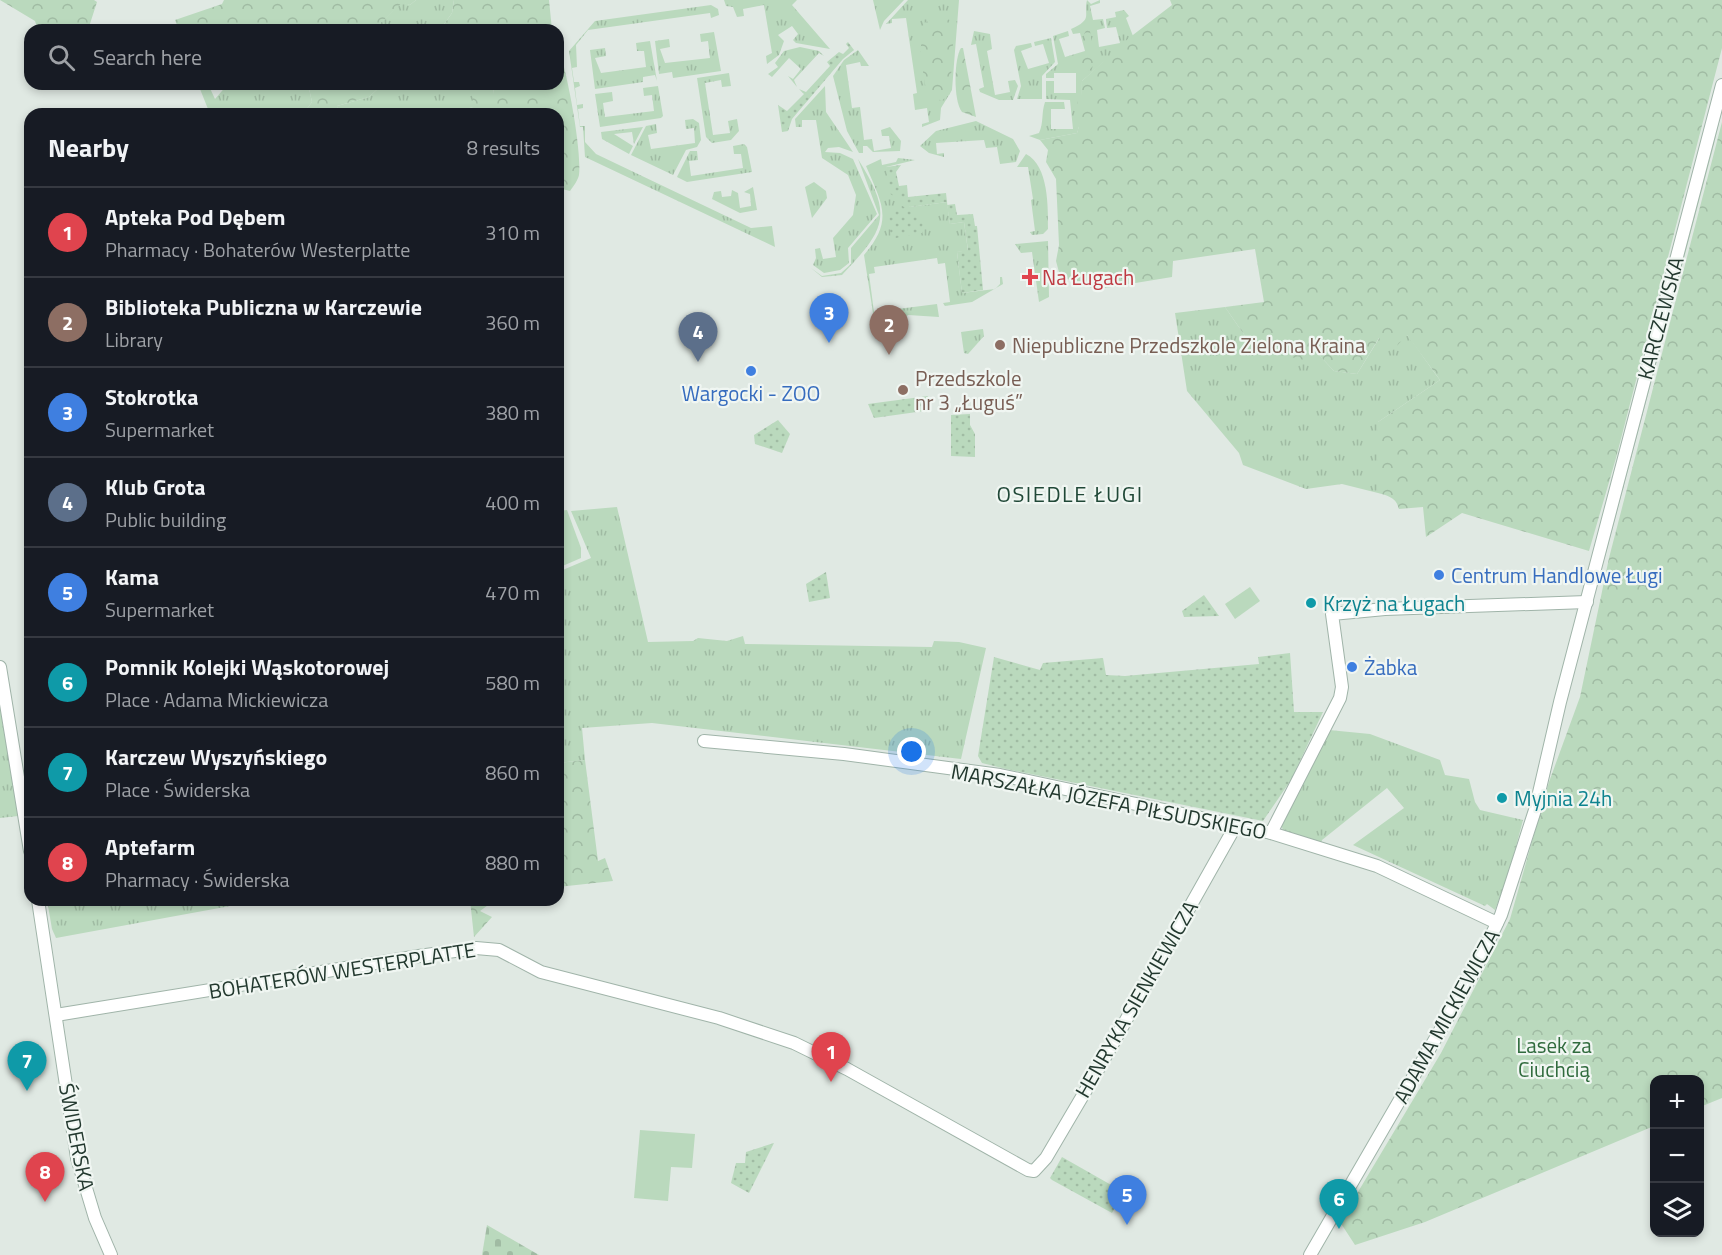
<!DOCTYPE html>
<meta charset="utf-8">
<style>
:root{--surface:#171b24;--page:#242831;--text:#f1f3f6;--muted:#9ea1a6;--line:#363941;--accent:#e56c62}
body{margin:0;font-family:"Titillium Web",sans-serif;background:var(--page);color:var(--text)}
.controls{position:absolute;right:18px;bottom:18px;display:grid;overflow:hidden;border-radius:12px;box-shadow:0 3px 9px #0003}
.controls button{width:54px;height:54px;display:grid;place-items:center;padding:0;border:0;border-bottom:2px solid var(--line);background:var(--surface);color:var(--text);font:30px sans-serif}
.you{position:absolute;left:912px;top:752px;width:21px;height:21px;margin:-15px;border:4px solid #fff;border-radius:50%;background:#1a73e8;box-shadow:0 0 0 9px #1a73e833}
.badge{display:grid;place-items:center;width:39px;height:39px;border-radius:50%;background:var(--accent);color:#fff;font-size:20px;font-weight:700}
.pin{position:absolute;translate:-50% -50px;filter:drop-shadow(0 2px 3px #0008)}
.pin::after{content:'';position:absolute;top:32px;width:21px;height:18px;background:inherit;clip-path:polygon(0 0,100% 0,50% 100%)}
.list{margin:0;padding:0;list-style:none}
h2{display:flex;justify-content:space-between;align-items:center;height:78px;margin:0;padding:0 24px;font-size:26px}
h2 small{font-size:20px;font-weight:400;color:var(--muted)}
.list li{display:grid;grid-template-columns:39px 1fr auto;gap:18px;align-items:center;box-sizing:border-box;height:90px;padding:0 24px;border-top:2px solid var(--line)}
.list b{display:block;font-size:22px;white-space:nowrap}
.list p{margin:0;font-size:20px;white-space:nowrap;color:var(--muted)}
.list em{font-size:20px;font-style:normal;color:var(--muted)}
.icon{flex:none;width:33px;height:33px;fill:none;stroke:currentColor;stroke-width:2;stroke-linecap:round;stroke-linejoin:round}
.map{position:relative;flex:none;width:1722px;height:1255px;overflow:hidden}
.search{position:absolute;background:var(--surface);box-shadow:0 3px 9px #0003;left:24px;top:24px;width:540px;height:66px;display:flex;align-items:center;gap:15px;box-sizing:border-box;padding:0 21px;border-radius:18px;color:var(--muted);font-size:22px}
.panel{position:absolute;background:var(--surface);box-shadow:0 3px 9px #0003;left:24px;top:108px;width:540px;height:798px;border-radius:18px}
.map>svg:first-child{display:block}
</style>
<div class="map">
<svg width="1722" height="1255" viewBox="0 0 1722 1255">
<defs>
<pattern id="grass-tufts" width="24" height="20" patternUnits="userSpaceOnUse" patternTransform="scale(1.5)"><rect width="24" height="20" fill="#bad9bd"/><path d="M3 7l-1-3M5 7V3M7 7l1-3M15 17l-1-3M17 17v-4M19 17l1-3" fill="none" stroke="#a0bba3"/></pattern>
<pattern id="forest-crowns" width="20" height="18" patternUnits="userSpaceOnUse" patternTransform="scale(1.5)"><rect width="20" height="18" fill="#bad9bd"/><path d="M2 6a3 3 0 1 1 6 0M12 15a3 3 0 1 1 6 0" fill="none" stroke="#a0bba3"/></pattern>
<pattern id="cemetery-stones" width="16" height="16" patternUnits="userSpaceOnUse" patternTransform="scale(1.5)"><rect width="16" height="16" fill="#bad9bd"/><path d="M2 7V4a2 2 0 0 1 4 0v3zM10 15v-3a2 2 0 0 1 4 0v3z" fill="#a0bba3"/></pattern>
<pattern id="park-dots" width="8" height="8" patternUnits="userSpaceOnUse" patternTransform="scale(1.5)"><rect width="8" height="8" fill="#bad9bd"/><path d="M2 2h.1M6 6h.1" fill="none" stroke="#a0bba3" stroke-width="1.8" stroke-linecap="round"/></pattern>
</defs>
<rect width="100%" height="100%" fill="#e0e9e3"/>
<g fill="url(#grass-tufts)">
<path d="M416,0H454L452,13L440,30H373L402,2L410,5Z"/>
<path d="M724,0H797L792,5L830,49L796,43L793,40L798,34L792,26L778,35L784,41L779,55L767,64L766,56L772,53L764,5L743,9L744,16L737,17L733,7L726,6Z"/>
<path d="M873,0H904L884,21L880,30Z"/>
<path d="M908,0H959L952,90L941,108L940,120L922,127V124L929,122L927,108L915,110L913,94L917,93L906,18L892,19V23L886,24Z"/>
<path d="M1087,0L1091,4L1100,0V3L1090,6L1093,20L1103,19L1105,28L1097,30L1099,47L1120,43L1116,27L1107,28L1106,19L1116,17L1115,12L1124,10L1129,16L1126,18L1133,36L1082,81L1081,120L1077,133L1040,140L1029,136L1039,133C1044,122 1041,114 1045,102H1064L1065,109H1051V129H1073L1070,100L1046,99V81H1054V93H1076V73H1054V78H1046V74L1058,64L1053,36L1068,31L1069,36L1059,39L1065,57L1085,51L1080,33L1073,34L1071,29C1094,19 1083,15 1087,0Z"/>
<path d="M711,5L718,9L719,15L711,18L710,13L588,30L576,45L577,67L572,68L574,82H579L580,86L575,88L577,105L583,104V108L578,109L580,126H585V142L596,154L751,228L772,226L775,247L585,157L583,127H580L569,51L595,21Z"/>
<path d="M974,31L990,34L992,49L987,51L995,95L1010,92L1008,81L1015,80L1018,86L1013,100H999L980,92L979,89L984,87L976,44L971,45Z"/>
<path d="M714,32L721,71L673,78L672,72L659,74L655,41L669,39L670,47L660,49L665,63L710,58L708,41L701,42L700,34Z"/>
<path d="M1051,38L1055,62L1042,76V99H1017L1021,86L1014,50L1016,46L1031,43L1032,47L1021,51L1028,69L1049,63L1043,44L1035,46L1034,42Z"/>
<path d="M650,41L657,81L655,75L643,77V82L595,89L590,50L605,48L606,56L595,58L601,73L646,67L644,51H637L636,43Z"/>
<path d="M800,47L819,51L824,56L819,53L794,80L797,87L788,76L793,79L801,69L789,58L772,77L768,74L778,67L775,63L784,51Z"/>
<path d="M858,50L869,66H861L860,62L846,65L852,108L860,107L864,140L872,139L874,151L891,148L889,136H882L881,130L890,127L901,141L900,151L873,152L867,146H863V153H859L847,131L833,76L844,60Z"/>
<path d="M729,73L731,86L722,87L721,80L705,83L713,135L730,133L728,121L737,119L739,131L731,140L712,143L706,137L697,78Z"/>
<path d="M198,84H208L215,99L228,84H308L312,102L303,114H276L267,108L265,114H210Z"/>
<path d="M383,84H494L493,94L473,107L462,110L466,114H338L337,106L369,97Z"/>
<path d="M658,86L663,116L661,118L600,127L595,94L612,92L613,101L603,103L605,117L654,111L652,95L644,96L643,88Z"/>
<path d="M825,86L826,112L853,152L839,147L828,148L825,152L840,153L853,159L877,214L848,248L849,263L840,270L824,273L813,265L816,258L815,249L820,248L823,259L836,257L833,238L853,215L856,195L848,175L822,158L816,120H802V127H796L795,119Z"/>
<path d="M1722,99V111L1712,152L1605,557L1603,556Z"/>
<path d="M693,119L699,123L701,140L697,147L686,150L673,175L631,155L646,126L656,124L657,133L648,135L651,149L695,143L694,128L686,129L685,120Z"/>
<path d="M976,121L1013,139L1020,151L1016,162L1000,164L997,147L986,148L984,140L936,143L937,154L944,153V157L929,153L920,146L936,131Z"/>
<path d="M643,127L634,144L632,132L614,134L633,146L629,154L602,139L601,132Z"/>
<path d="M744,144L747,147L752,172L687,182L677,177L690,151H697L698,160L689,161L691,176L743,168L741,154H734L733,146Z"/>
<path d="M1026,154C1049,166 1048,207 1048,229L1043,234L1032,235L1030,232L1035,231L1031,200L1033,199L1028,167H1017Z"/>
<path d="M898,158L915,160L886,167L910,207L947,202L950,224L964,222L968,251L957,252L962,293L995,289L1000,284V277H1002L1003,284L972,302L945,306L943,303L950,302L945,263L938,264L937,258L874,267L875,273L869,274L874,312L937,304L939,317L908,315L900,322L898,313H873L864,255C894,220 882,204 866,166L881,159L882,165L896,162Z"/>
<path d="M858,159C894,216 885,229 842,275L822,277L811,268L822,276L841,273L851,264V248L879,215Z"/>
<path d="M814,182L826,191L827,198L812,218L805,187Z"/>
<path d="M753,187L757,210L740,213L712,199L714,192L721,191L722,197L731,196L732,190L738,193L740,208L751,206L750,194L744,192Z"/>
<path d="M1048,241L1049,297L1039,302L1032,252L1021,253L1015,244Z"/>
<path d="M1225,307L1254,349L1320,356L1334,371L1357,374L1380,337L1407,335C1419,349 1428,365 1440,380L1378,422V493L1342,484L1306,489L1243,465L1239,453L1187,391L1175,313Z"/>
<path d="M983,329L984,336L968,354L964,353L961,332Z"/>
<path d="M617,507L648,642L693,641L698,638L727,641L743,636L745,644L932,647L934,641L959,642L986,648L961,759L652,723L582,728L585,760L558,763V572L591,558L571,511Z"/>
<path d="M0,698L18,816L0,818Z"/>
<path d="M1329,730L1370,734L1440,760L1445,775L1469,779L1475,802L1480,810L1523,820L1509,873L1495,910L1487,904L1485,906L1353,845L1404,808L1387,788L1322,840L1321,845L1283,831L1281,823Z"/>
<path d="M47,900H240L241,904L56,938L52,929Z"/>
</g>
<g fill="url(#forest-crowns)">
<path d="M0,0H94L97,2L88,30H38L35,21Z"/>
<path d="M224,0H416L410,5L402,3L373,30H179L175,20L222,4Z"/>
<path d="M454,0H549L552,30H440L452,13Z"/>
<path d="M1170,0H1722V48L1616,458L1589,551L1462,513L1426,537L1423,507L1399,509C1396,497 1388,496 1378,493V422L1440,380L1407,335L1392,351L1379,338L1357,374L1334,371L1320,356L1309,361L1254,349L1225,307L1264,302L1255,249L1173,261L1172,277L1105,288L1094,289L1060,276L1056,261L1059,245L1056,179L1046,162L1048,150L1040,140L1077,133L1079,126H1075C1076,112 1082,80 1077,68L1082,61V57L1088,53L1084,34L1087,29L1090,31L1095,64L1081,78L1079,126L1082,81L1129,38L1172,5Z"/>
<path d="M940,16L952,21L954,27L950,94L941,101L926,90L920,53L924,23Z"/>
<path d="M558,46C567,71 582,150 579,175C578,180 573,187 570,191L558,188V114H466L461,110L473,107V87L493,94L494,84H558Z"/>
<path d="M961,48H963L976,117L962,112C953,101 954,58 961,48Z"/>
<path d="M308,84H383L369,97L337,106L338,114H303L312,102Z"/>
<path d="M1722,122V1098L1700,1107V1080H1654V1126L1425,1222L1355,1245L1340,1222L1441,1053L1510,919L1549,782L1580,697L1609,558Z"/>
<path d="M585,760L598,861L605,858L613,881L558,887V763Z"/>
<path d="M470,900H495L480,911L492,917L474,937Z"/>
</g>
<path fill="url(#cemetery-stones)" d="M487,1225L539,1255H482Z"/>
<g fill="url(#park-dots)">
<path d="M848,42L854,50L843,59L792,119L788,131L782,132L778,105L787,111L804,94L799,89L806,92L830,66L827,62L839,52L843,54L849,48L846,44Z"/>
<path d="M901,165L896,172L899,186L907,185L908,197L946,193L947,202L910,207L889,193L886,167Z"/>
<path d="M955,204L957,215L973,214L975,226H977L983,290L962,293L957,252L968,250L964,222L950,224L947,205Z"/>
<path d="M901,205L923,220L922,233L891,239L889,215Z"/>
<path d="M928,396L931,410L874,418L868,404Z"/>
<path d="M970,414V425L975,434V457L951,456V415Z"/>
<path d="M778,420L790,434L782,453L755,444L754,435Z"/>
<path d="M826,572L830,598L809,602L806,584Z"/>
<path d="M1204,595L1219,616L1184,617L1182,611Z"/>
<path d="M1290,653L1294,712H1323L1291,780L1263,821L1006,769L982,763L978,756L994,657L1040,670L1043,663L1103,658L1106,675L1125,676L1259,664L1258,657Z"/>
<path d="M774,1143L749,1193L731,1183L736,1163H745L746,1152Z"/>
<path d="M1062,1157L1120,1190L1122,1195L1112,1213L1052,1180L1050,1178Z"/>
</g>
<g fill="#bad9bd">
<path d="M567,510L581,548V558L558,568V511Z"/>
<path d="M1250,587L1260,601L1235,619L1225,604Z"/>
<path d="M640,1130L695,1134L692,1168L671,1167L668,1201L634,1198Z"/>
</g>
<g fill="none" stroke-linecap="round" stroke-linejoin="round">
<g stroke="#a0b4a9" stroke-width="14">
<g id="secondary">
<path d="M0,667L30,851"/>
<path d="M704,741L844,754L1000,775L1271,833L1377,866L1497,923"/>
<path d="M1271,833L1340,698L1342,687L1332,614L1385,609L1587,602"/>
<path d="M38,900L77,1158L95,1218L111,1255"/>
<path d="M56,1015L419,956L476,948L499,950L541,972L719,1018L794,1043L847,1069L1028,1170L1034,1171L1046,1158L1099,1068L1236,825"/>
<path d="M1310,1255L1474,972L1501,915L1535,810L1560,702L1722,85"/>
</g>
</g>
<use href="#secondary" stroke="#fff" stroke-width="12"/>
</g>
<path fill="#e0444e" stroke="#f0f6f2" stroke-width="2" d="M1027 268h6v6h6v6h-6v6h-6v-6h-6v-6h6z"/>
<g fill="#8d6e63" stroke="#f0f6f2" stroke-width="2">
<circle cx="1000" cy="345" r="6"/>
<circle cx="903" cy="390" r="6"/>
</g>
<g fill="#3f7fe0" stroke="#f0f6f2" stroke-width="2">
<circle cx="751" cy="371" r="6"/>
<circle cx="1439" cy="575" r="6"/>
<circle cx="1352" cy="667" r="6"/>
</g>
<g fill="#0f9aa8" stroke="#f0f6f2" stroke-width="2">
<circle cx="1311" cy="603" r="6"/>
<circle cx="1502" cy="798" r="6"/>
</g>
<g text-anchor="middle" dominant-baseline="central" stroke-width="4.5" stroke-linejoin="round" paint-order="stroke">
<g font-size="21" fill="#be3a42" stroke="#f0f6f2" text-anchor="start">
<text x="1042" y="277">Na Ługach</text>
</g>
<g font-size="21" fill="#22382e" stroke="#f0f6f2">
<text transform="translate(1660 318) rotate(-75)">KARCZEWSKA</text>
<text transform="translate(1109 801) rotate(11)">MARSZAŁKA JÓZEFA PIŁSUDSKIEGO</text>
<text transform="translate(342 970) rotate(-9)">BOHATERÓW WESTERPLATTE</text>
<text transform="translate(1136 999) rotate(-60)">HENRYKA SIENKIEWICZA</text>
<text transform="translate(1446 1016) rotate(-61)">ADAMA MICKIEWICZA</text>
<text transform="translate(77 1137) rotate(79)">ŚWIDERSKA</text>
</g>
<g font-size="21" fill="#785e54" stroke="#f0f6f2" text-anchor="start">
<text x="1012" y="345">Niepubliczne Przedszkole Zielona Kraina</text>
<text x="915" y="378">Przedszkole<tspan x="915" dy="24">nr 3 „Ługuś”</tspan></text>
</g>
<g font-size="21" fill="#366cbe" stroke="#f0f6f2" text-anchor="start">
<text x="751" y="393" text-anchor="middle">Wargocki - ZOO</text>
<text x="1451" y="575">Centrum Handlowe Ługi</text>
<text x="1364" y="667">Żabka</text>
</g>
<g font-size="21" fill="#0d838f" stroke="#f0f6f2" text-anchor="start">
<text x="1323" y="603">Krzyż na Ługach</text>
<text x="1514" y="798">Myjnia 24h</text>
</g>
<g font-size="21" fill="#306b3d" stroke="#f0f6f2">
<text x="1554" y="1045">Lasek za<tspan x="1554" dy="24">Ciuchcią</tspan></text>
</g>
<g font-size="22" letter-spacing="1.5" fill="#204837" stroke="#f0f6f2">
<text x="1070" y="494">OSIEDLE ŁUGI</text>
</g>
</g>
</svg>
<div class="controls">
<button>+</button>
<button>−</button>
<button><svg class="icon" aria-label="layers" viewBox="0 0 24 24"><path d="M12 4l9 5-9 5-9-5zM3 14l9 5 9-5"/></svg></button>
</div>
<div class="you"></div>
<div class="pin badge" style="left:831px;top:1082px;background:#e0444e">1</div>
<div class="pin badge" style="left:889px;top:355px;background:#8d6e63">2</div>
<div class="pin badge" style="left:829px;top:343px;background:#3f7fe0">3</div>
<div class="pin badge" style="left:698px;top:362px;background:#5c6f8a">4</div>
<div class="pin badge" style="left:1127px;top:1225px;background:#3f7fe0">5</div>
<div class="pin badge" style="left:1339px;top:1229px;background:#0f9aa8">6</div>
<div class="pin badge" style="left:27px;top:1091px;background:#0f9aa8">7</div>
<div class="pin badge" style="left:45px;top:1202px;background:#e0444e">8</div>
<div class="search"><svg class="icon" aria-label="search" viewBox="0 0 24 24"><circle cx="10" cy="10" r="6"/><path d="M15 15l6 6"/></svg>Search here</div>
<section class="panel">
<h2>Nearby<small>8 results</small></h2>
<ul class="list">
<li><span class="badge" style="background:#e0444e">1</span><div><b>Apteka Pod Dębem</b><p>Pharmacy · Bohaterów Westerplatte</p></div><em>310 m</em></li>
<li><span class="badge" style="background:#8d6e63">2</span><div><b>Biblioteka Publiczna w Karczewie</b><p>Library</p></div><em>360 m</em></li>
<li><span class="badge" style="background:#3f7fe0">3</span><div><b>Stokrotka</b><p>Supermarket</p></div><em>380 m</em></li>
<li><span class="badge" style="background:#5c6f8a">4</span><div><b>Klub Grota</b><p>Public building</p></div><em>400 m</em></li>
<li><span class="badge" style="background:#3f7fe0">5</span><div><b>Kama</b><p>Supermarket</p></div><em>470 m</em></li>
<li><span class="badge" style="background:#0f9aa8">6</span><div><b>Pomnik Kolejki Wąskotorowej</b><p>Place · Adama Mickiewicza</p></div><em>580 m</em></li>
<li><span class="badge" style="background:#0f9aa8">7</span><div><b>Karczew Wyszyńskiego</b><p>Place · Świderska</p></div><em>860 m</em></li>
<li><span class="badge" style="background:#e0444e">8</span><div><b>Aptefarm</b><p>Pharmacy · Świderska</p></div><em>880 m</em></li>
</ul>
</section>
</div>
